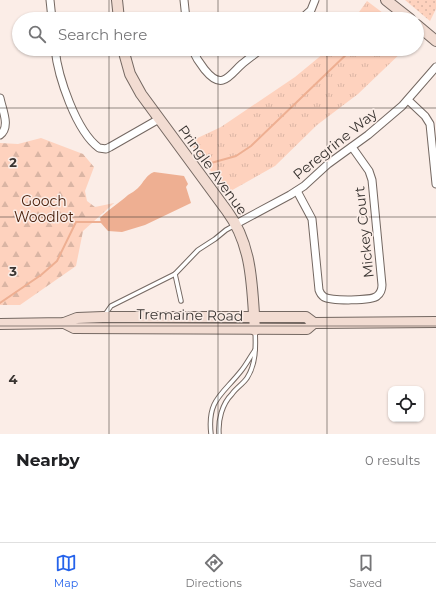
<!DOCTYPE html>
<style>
:root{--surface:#fff;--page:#f6f6f6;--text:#202124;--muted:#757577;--line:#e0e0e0;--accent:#2563eb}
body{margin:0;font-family:Montserrat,sans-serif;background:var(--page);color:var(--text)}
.controls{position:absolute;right:12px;bottom:12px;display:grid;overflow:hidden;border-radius:8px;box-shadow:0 1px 3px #0004}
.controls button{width:36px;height:36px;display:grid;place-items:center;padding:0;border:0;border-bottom:1px solid var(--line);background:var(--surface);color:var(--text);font:20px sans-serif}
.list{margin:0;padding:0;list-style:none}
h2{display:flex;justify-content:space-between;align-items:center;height:52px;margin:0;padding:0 16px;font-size:17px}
h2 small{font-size:13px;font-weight:400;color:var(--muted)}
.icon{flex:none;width:22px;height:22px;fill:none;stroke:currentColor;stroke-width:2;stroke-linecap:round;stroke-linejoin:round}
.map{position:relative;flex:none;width:436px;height:434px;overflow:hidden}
.search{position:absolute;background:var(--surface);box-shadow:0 1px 3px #0004;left:12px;right:12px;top:12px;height:44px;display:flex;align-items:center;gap:10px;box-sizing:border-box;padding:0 14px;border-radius:22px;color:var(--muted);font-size:15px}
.sheet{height:108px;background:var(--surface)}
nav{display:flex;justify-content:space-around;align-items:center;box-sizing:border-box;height:56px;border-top:1px solid var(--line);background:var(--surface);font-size:11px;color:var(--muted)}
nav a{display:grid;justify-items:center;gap:2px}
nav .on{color:var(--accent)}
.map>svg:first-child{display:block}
</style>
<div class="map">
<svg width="436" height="434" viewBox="0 0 436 434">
<defs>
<pattern id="grass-tufts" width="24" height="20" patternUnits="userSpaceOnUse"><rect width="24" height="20" fill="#fed2be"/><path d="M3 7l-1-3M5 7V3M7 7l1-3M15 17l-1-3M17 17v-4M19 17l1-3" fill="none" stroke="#dab5a4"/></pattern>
<pattern id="forest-firs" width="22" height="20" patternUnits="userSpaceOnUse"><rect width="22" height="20" fill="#fed2be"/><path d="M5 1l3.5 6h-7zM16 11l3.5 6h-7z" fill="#dab5a4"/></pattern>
<pattern id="park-dots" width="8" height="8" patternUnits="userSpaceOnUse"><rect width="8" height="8" fill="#fed2be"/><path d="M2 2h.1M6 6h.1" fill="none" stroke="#dab5a4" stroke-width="1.8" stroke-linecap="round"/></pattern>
</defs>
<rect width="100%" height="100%" fill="#fbede7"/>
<g fill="url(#grass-tufts)">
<path d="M367,1L391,19H354Z"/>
<path d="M329,49H405L358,94L317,125L275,166L227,193L189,142L221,127L295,77Z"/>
</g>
<path fill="url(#forest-firs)" d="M41,138L83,154L94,167L85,191L87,201L95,207L114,203L83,231L76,266L20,305H0V143L18,144Z"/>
<path fill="url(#park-dots)" d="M405,0H436V9L430,21Z"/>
<path fill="#eeaf92" d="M154,172L184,176L188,184L186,187L191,203L145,225L122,232L108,231L101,223L100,218C109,209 119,203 128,195C131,193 135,191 138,188C144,182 146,175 154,172Z"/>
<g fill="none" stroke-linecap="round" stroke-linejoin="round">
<g stroke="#eeaf92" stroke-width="2">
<path d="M384,19L386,16"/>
<path d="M211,163L236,156L251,146L352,49"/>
<path d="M0,303L41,275L57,261L76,222H103"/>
</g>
<g stroke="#746862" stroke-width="5.5">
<g id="lane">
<path d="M175,274L181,301"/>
<path d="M104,316L111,306L175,274L198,250L215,239L226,230L235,225"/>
<path d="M211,434C207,400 222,395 241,371C246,365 250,357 255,350"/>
<path d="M219,434C218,420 222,404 232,394C236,388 243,384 247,378C256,364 256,347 255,330"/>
</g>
</g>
<g stroke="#746862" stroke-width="9">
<g id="street">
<path d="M50,0L52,19"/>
<path d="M184,0L186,19"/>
<path d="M301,19L311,10L315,0"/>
<path d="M55,49C58,77 76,131 99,148L106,149L110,147L159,119"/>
<path d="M192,49C196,58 211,84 223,80C230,78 236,69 242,64C248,59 255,54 261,49"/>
<path d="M0,98C2,109 11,127 0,135"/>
<path d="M408,100L425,116L430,124L436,184"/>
<path d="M297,191L312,219L319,290C320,293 321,295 324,297C331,301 372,301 377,296C381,293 382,289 382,285L372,180L369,171L352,147"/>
<path d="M236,224L290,195L304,186L328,164L368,135L402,106L436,67"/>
</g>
</g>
<g stroke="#746862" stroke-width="12">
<g id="secondary">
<path d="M117,0L119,19"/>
<path d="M386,0L410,19"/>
<path d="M417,25L436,41"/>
<path d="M123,49L130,74L141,94L227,211C253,246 252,288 255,330"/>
<path d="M64,323L74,328L307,329L314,323"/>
<path d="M0,324L64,323L77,318L103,317H306L314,323L436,322"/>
</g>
</g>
<use href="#lane" stroke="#fff" stroke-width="3.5"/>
<use href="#street" stroke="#fff" stroke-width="7"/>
<use href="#secondary" stroke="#f2dcd2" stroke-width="10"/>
</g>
<path fill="none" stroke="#3a3532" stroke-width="1" stroke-opacity="0.55" d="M109,0V19M218,0V19M327,0V19M109,49V434M218,49V434M327,49V434M0,108H436M0,217H436M0,326H436"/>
<g text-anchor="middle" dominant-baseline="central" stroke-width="3" stroke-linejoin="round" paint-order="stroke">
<g font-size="14" fill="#3a3532" stroke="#fbede7">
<text transform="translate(335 144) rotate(-39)">Peregrine Way</text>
<text transform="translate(213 170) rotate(54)">Pringle Avenue</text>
<text transform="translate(364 232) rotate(-96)">Mickey Court</text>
<text transform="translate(190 315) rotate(1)">Tremaine Road</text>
</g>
<g font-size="14" fill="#4b220e" stroke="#fbede7">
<text x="44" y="201">Gooch<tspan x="44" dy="16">Woodlot</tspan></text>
</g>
</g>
<g font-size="13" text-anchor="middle" font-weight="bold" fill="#3a3532" stroke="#fbede7" stroke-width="3" stroke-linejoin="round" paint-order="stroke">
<text x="13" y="167">2</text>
<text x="13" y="276">3</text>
<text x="13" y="384">4</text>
</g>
</svg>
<div class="controls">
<button><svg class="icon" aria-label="locate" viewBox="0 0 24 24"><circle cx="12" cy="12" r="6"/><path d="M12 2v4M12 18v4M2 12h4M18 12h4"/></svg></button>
</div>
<div class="search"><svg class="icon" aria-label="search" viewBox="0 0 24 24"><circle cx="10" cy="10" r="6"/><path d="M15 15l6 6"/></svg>Search here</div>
</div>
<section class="sheet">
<h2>Nearby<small>0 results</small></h2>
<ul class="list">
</ul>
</section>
<nav>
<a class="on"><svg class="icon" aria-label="map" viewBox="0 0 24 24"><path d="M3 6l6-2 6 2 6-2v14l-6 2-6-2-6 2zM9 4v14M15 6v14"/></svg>Map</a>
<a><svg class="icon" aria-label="directions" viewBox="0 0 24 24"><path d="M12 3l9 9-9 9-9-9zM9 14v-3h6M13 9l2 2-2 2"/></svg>Directions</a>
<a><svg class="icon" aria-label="saved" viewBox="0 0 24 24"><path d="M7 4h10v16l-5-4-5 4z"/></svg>Saved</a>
</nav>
